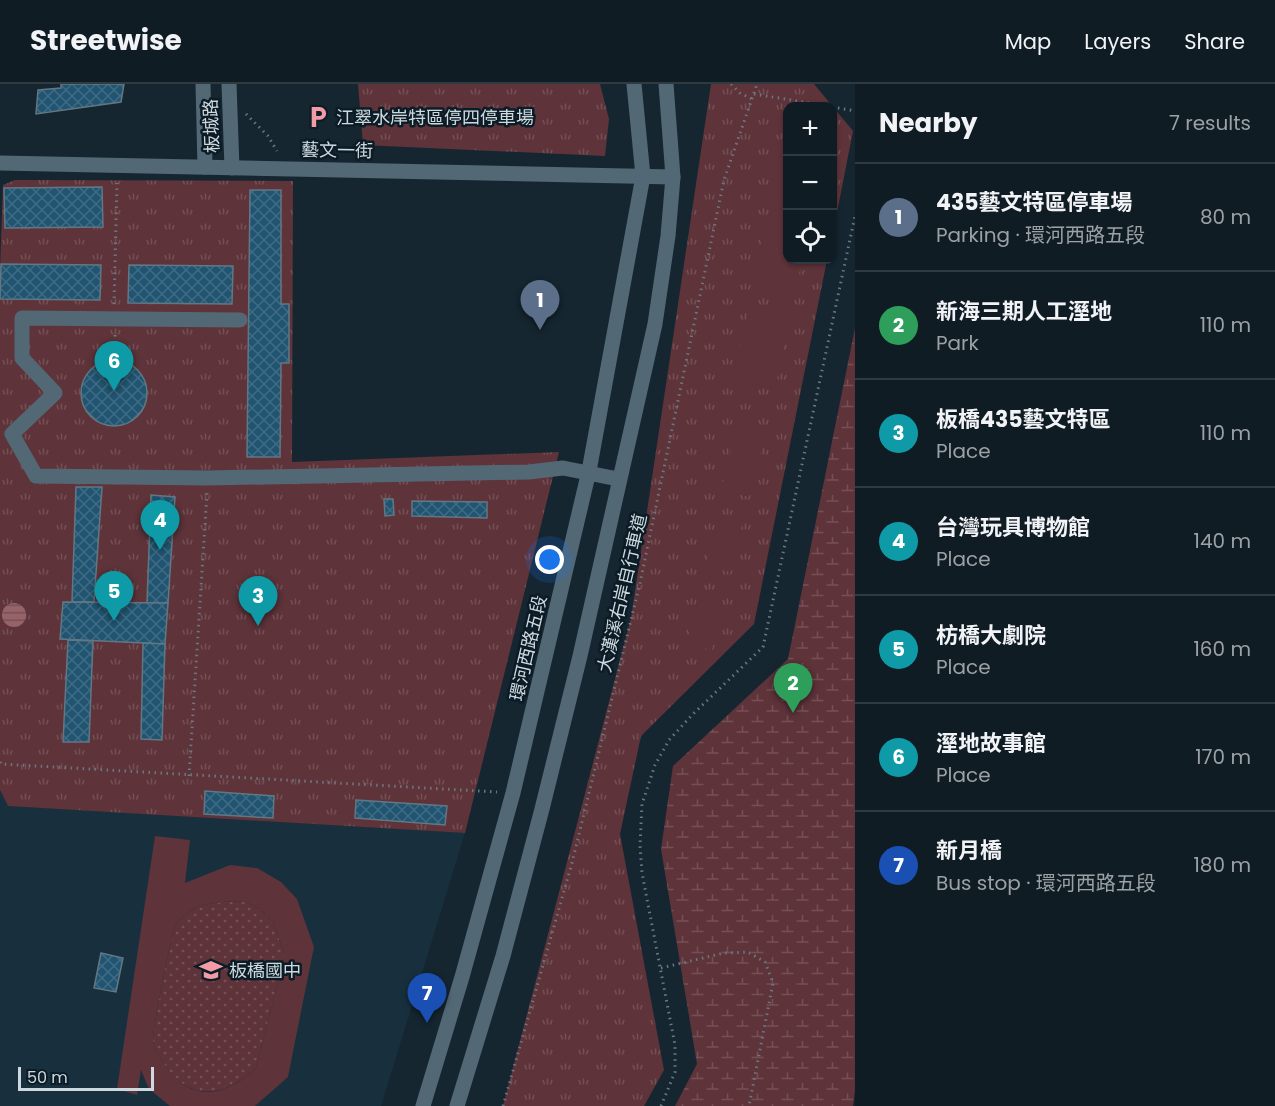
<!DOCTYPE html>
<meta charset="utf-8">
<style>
:root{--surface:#101c24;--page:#19252c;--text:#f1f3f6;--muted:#9ca1a6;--line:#303a41;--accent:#0f766e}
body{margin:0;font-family:Poppins,"Noto Sans TC",sans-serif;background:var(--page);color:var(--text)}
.controls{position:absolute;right:18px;top:18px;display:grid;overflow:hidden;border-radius:12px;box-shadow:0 2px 4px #0004}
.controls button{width:54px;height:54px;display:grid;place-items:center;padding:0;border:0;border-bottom:2px solid var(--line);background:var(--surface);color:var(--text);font:30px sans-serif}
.scale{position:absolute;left:18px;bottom:15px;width:136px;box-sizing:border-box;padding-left:6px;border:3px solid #ced9df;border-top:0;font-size:16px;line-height:21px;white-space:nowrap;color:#ced9df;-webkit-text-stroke:4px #0b1c26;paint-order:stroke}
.you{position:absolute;left:550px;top:476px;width:21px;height:21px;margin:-15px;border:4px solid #fff;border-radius:50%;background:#1a73e8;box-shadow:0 0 0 9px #1a73e833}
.badge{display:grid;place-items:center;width:39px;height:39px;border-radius:50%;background:var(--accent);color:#fff;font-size:20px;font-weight:700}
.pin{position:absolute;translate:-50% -50px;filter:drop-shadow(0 2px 3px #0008)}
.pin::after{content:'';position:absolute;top:32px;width:21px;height:18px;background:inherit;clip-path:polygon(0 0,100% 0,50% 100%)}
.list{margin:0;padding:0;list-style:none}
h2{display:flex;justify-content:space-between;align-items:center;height:78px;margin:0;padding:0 24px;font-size:26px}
h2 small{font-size:20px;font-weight:400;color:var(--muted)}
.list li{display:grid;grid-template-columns:39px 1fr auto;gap:18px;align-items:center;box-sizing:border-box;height:108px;padding:0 24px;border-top:2px solid var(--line)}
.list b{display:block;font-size:22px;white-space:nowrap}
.list p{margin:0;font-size:20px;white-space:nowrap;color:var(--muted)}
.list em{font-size:20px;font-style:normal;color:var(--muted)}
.icon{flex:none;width:33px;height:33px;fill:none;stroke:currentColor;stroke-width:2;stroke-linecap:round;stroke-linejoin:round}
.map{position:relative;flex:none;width:855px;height:1022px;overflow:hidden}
header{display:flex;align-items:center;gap:36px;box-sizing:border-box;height:84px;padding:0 30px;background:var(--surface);border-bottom:2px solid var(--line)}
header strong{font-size:28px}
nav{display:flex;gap:33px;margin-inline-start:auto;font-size:21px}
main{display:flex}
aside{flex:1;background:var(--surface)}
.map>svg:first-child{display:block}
</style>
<header>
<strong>Streetwise</strong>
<nav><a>Map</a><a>Layers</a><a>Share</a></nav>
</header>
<main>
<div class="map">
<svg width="855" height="1022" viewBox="0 0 855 1022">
<defs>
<pattern id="grass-dots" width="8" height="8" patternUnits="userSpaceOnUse" patternTransform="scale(1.5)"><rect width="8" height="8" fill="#5e333a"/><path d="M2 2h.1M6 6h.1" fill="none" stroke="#745056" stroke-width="1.8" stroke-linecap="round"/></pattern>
<pattern id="wetland-marsh" width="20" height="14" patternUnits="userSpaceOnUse" patternTransform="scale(1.5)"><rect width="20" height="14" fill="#5e333a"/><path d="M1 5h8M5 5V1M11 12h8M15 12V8" fill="none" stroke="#745056"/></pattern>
<pattern id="park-tufts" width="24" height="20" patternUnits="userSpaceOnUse" patternTransform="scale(1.5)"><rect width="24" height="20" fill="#5e333a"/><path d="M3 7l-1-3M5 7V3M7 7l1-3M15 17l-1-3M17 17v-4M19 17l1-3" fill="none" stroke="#745056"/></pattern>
<pattern id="water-rules" width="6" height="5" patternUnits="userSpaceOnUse" patternTransform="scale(1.5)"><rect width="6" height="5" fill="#986269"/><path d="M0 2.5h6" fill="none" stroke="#705358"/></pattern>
<pattern id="building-cross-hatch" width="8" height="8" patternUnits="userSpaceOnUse" patternTransform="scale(1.5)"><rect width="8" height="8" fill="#205470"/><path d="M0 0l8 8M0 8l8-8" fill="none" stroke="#3f6c84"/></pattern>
</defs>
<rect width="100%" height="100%" fill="#152630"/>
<path fill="#18303e" d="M0,706L8,722L465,749L381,1022H0Z"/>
<path fill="url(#grass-dots)" d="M245,817L260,825L273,838L285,871L256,984C225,1013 190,1019 164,980C160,973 153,964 153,955C152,948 172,848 175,843C178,838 183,832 187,829C202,817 227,818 245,817Z"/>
<path fill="url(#wetland-marsh)" d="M855,244V1006L853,1022H675L697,980L661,765L673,682L788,575Z"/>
<g fill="url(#park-tufts)">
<path d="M358,0H600L609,35L605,72L363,61Z"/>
<path d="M711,0H814L853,47L833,149L832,22H788V176H827L754,540L641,652L620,750L664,986L644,1022H503L631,534Z"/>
<path d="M15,96L293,97L292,378L559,368L465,749L8,722L0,706V185L3,101Z"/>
</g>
<g fill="#5e333a" fill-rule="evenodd">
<path d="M785,40L788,41L787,119L769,116Z"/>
<path d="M767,131L787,135L788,176H802L794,215L752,207Z"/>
<path d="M749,221L791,229L775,305L734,297Z"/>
<path d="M737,345L765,353L749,413L721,406Z"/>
<path d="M717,435L742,441L731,488L706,483Z"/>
<path d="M698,511L723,517L712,566L687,560Z"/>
<path d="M155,752L190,756L185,799L230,781L257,784L281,798L297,815L314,863L288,993L255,1022H170L149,1005L141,986L137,1011L117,1005ZM245,817L260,825L273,838L285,871L256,984C225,1014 190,1019 164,980C160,973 153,964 153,955C152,948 172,848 175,843C178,838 183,832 187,829C202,817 227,818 245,817Z"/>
</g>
<circle fill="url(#water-rules)" cx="14" cy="531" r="12"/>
<g fill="url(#building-cross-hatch)" stroke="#637783" stroke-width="1.5">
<path d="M61,0H124L121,18L36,30L38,6L61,4Z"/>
<path d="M102,103L103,143L5,144L4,104Z"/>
<path d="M250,106H281V220H289V279H281L280,373H247Z"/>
<path d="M1,180L101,181L100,216L0,215Z"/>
<path d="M129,181L233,182L232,220L128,219Z"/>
<circle cx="114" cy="309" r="33"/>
<path d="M76,403H102L94,518H72Z"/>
<path d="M151,411L175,413L168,519H147Z"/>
<path d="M384,415H393L394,431L385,432Z"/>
<path d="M412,417L487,418V434L412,432Z"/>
<path d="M63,518L168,519L165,560L60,555Z"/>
<path d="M68,556L93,557L89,658H63Z"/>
<path d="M143,559L165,560L162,656L141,655Z"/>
<path d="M205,707L274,712L273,734L204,730Z"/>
<path d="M356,716L447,722L445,741L355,734Z"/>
<path d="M101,869L123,874L116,908L94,904Z"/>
</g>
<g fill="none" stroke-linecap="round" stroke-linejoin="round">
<g stroke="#6a7881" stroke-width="3" stroke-dasharray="1.5 4.5" stroke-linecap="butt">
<path d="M731,0L740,9L752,15"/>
<path d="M754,10L828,22"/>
<path d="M832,23L855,27"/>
<path d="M246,30L268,52L277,67"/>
<path d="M114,220L117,99"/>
<path d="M115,251V276"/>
<path d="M0,678L1,680L497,708"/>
<path d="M189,692L207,409"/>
<path d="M661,884L724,869L748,868L765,878L773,899L749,1022"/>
<path d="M503,1022L572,779L640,499L724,96L757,0"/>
<path d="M661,1022L675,988V961L642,789L640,762L642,720L655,681L669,656L692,631L763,563L855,132"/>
</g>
<g stroke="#536875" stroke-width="15">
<path d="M203,0L205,83"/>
<path d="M229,0L232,84"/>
<path d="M0,79L673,93"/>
<path d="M240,236L22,234V274L55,309L12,350L36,392L208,394L529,388L563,384L618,395"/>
<path d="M423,1022L462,893L513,709L589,387L643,92L634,0"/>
<path d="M457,1022L503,872L542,725L580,572L655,240L668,152L673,93L666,0"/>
</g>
</g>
<defs>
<g id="parking-bare" transform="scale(1.8)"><path d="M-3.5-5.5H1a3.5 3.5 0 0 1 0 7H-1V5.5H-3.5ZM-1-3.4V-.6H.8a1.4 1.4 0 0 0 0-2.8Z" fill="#f39aa7" stroke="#0b1c26" stroke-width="2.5" paint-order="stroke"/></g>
<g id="school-bare" transform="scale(1.8)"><path d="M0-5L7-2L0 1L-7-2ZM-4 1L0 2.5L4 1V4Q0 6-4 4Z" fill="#f39aa7" stroke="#0b1c26" stroke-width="2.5" paint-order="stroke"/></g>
</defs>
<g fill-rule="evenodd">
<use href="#parking-bare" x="318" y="33"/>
<use href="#school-bare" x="211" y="886"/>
</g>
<g text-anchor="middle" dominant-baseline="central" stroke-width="5" stroke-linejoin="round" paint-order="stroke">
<g font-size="18" fill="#ced9df" stroke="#0b1c26" text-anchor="start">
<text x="336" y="33">江翠水岸特區停四停車場</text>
<text x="229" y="886">板橋國中</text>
</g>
<g font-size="18" fill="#ced9df" stroke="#0b1c26">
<text transform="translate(211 42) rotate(-92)">板城路</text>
<text transform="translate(337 66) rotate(1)">藝文一街</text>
<text transform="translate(622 509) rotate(-77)">大漢溪右岸自行車道</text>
<text transform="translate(528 564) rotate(-77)">環河西路五段</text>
</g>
</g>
</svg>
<div class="controls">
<button>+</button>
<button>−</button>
<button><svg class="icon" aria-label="locate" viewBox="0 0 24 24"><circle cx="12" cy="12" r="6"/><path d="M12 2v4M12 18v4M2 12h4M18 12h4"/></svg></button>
</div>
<div class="scale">50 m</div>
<div class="you"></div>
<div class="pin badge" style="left:540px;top:246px;background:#5c6f8a">1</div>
<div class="pin badge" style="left:793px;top:629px;background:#2e9e5b">2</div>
<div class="pin badge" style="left:258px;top:542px;background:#0f9aa8">3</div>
<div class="pin badge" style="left:160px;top:466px;background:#0f9aa8">4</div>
<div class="pin badge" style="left:114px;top:537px;background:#0f9aa8">5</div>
<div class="pin badge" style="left:114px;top:307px;background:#0f9aa8">6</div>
<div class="pin badge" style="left:427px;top:939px;background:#1a4fb4">7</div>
</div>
<aside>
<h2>Nearby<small>7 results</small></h2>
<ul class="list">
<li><span class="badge" style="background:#5c6f8a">1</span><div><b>435藝文特區停車場</b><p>Parking · 環河西路五段</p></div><em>80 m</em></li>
<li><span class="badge" style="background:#2e9e5b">2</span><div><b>新海三期人工溼地</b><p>Park</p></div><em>110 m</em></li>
<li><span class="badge" style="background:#0f9aa8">3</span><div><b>板橋435藝文特區</b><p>Place</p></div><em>110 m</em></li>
<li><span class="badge" style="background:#0f9aa8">4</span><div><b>台灣玩具博物館</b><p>Place</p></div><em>140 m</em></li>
<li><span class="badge" style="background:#0f9aa8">5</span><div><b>枋橋大劇院</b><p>Place</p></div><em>160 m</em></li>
<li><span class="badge" style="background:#0f9aa8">6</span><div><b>溼地故事館</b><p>Place</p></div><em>170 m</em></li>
<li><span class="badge" style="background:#1a4fb4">7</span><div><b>新月橋</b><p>Bus stop · 環河西路五段</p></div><em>180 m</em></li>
</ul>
</aside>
</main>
